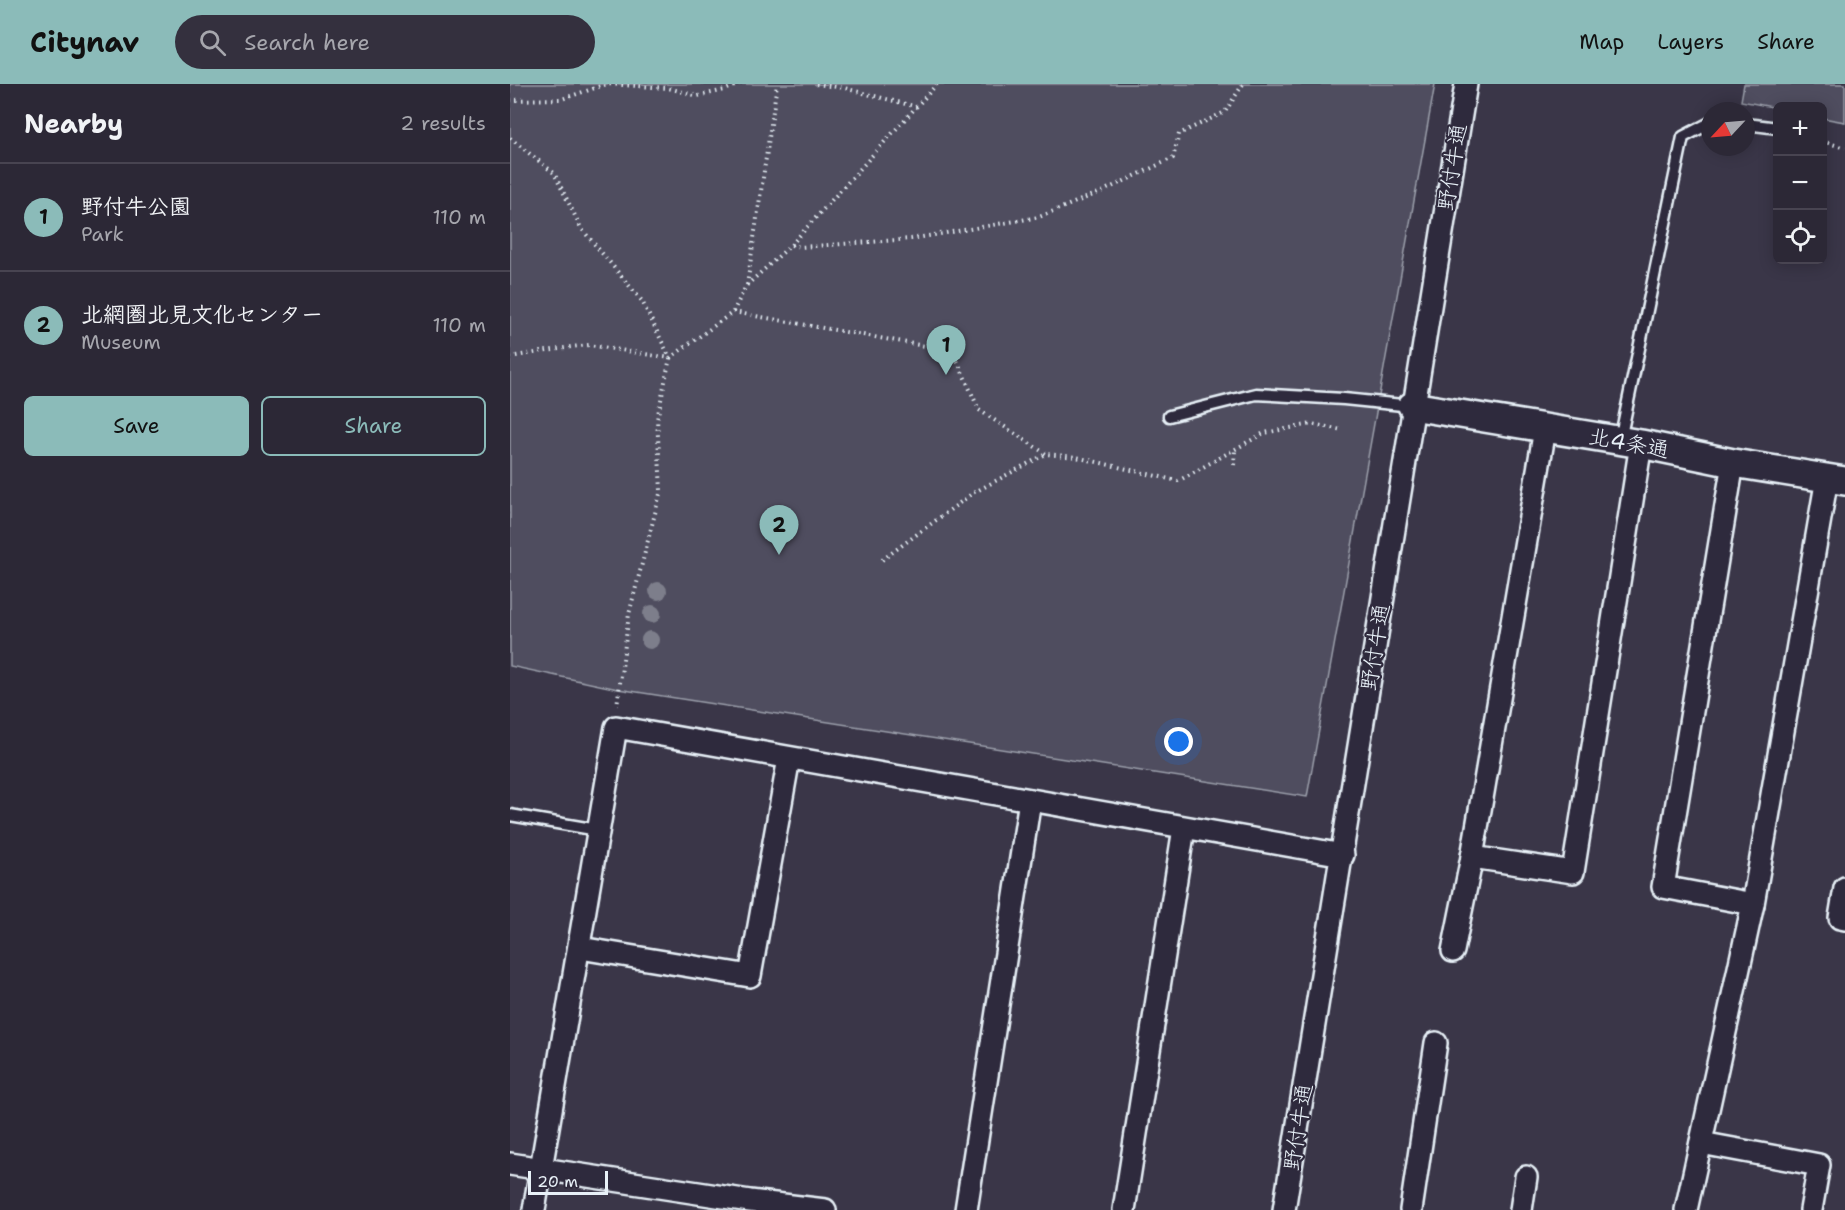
<!DOCTYPE html>
<meta charset="utf-8">
<style>
:root{--surface:#2c2836;--page:#34303e;--text:#f1f3f6;--muted:#a6a6ad;--line:#484451;--accent:#8bbbb9}
body{margin:0;font-family:"Shantell Sans","Klee One",sans-serif;background:var(--page);color:var(--text)}
.controls{position:absolute;right:18px;top:18px;display:grid;overflow:hidden;border-radius:9px;box-shadow:0 3px 15px #0003}
.controls button{width:54px;height:54px;display:grid;place-items:center;padding:0;border:0;border-bottom:2px solid var(--line);background:var(--surface);color:var(--text);font:30px sans-serif}
.compass{position:absolute;left:1191px;top:18px;width:54px;height:54px;border-radius:50%;background:var(--surface);box-shadow:0 3px 15px #0003;rotate:244deg}
.scale{position:absolute;left:18px;bottom:15px;width:80px;box-sizing:border-box;padding-left:6px;border:3px solid #e8f1f8;border-top:0;font-size:16px;line-height:21px;white-space:nowrap;color:#e8f1f8;-webkit-text-stroke:4px #2f2a3d;paint-order:stroke}
.you{position:absolute;left:669px;top:658px;width:21px;height:21px;margin:-15px;border:4px solid #fff;border-radius:50%;background:#1a73e8;box-shadow:0 0 0 9px #1a73e833}
.badge{display:grid;place-items:center;width:39px;height:39px;border-radius:50%;background:var(--accent);color:#111;font-size:20px;font-weight:700}
.pin{position:absolute;translate:-50% -50px;filter:drop-shadow(0 2px 3px #0008)}
.pin::after{content:'';position:absolute;top:32px;width:21px;height:18px;background:inherit;clip-path:polygon(0 0,100% 0,50% 100%)}
.list{margin:0;padding:0;list-style:none}
h2{display:flex;justify-content:space-between;align-items:center;height:78px;margin:0;padding:0 24px;font-size:26px}
h2 small{font-size:20px;font-weight:400;color:var(--muted)}
.list li{display:grid;grid-template-columns:39px 1fr auto;gap:18px;align-items:center;box-sizing:border-box;height:108px;padding:0 24px;border-top:2px solid var(--line)}
.list b{display:block;font-size:22px;white-space:nowrap}
.list p{margin:0;font-size:20px;white-space:nowrap;color:var(--muted)}
.list em{font-size:20px;font-style:normal;color:var(--muted)}
.actions{display:flex;gap:12px;padding:18px 24px}
.actions a{flex:1;padding:14px 0;border:2px solid var(--accent);border-radius:9px;text-align:center;font-size:21px;color:var(--accent)}
.actions .main{background:var(--accent);color:#111}
.icon{flex:none;width:33px;height:33px;fill:none;stroke:currentColor;stroke-width:2;stroke-linecap:round;stroke-linejoin:round}
.map{position:relative;flex:none;width:1335px;height:1126px;overflow:hidden}
header{display:flex;align-items:center;gap:36px;box-sizing:border-box;height:84px;padding:0 30px;background:var(--accent);color:#111}
header strong{font-size:28px}
nav{display:flex;gap:33px;margin-inline-start:auto;font-size:21px}
.search{width:420px;height:54px;background:var(--page);display:flex;align-items:center;gap:15px;box-sizing:border-box;padding:0 21px;border-radius:33px;color:var(--muted);font-size:22px}
main{display:flex}
aside{flex:1;background:var(--surface)}
.map>svg:first-child{display:block}
</style>
<header>
<strong>Citynav</strong>
<div class="search"><svg class="icon" aria-label="search" viewBox="0 0 24 24"><circle cx="10" cy="10" r="6"/><path d="M15 15l6 6"/></svg>Search here</div>
<nav><a>Map</a><a>Layers</a><a>Share</a></nav>
</header>
<main>
<aside>
<h2>Nearby<small>2 results</small></h2>
<ul class="list">
<li><span class="badge">1</span><div><b>野付牛公園</b><p>Park</p></div><em>110 m</em></li>
<li><span class="badge">2</span><div><b>北網圏北見文化センター</b><p>Museum</p></div><em>110 m</em></li>
</ul>
<div class="actions"><a class="main">Save</a><a>Share</a></div>
</aside>
<div class="map">
<svg width="1335" height="1126" viewBox="0 0 1335 1126">
<rect width="100%" height="100%" fill="#3a3648"/>
<filter id="ink" filterUnits="userSpaceOnUse"><feTurbulence type="fractalNoise" baseFrequency=".0167" numOctaves="2"/><feDisplacementMap in="SourceGraphic" scale="12" xChannelSelector="R" yChannelSelector="G"/><feConvolveMatrix kernelMatrix="1 2 1 2 8 2 1 2 1" color-interpolation-filters="sRGB"/></filter>
<g filter="url(#ink)">
<g fill="#504e5f" stroke="#9ca0ac" stroke-width="1.5">
<path d="M0,0H925L797,713L108,605L0,582Z"/>
<path d="M1234,0H1335V38L1313,34L1312,22H1268L1267,24L1231,17Z"/>
</g>
<g fill="none" stroke-linecap="round" stroke-linejoin="round">
<g stroke="#e8f1f8" stroke-width="15">
<g id="service">
<path d="M1236,40L1268,44"/>
<path d="M659,332L746,310L834,315L902,322"/>
<path d="M1110,356L1173,53L1200,39"/>
<path d="M0,731L88,746"/>
</g>
</g>
<g stroke="#e8f1f8" stroke-width="26">
<g id="minor">
<path d="M1223,379L1153,803L1243,820"/>
<path d="M962,773L1063,788L1131,360"/>
<path d="M1335,804L1330,834L1335,835"/>
<path d="M70,864L240,892L279,674"/>
<path d="M943,867L962,773L1035,345"/>
<path d="M1191,1059L1309,1081L1301,1126"/>
<path d="M0,1080L240,1117L315,1126"/>
<path d="M24,1126L106,643L833,771"/>
<path d="M456,1126L520,716"/>
<path d="M614,1126L674,744"/>
<path d="M774,1126C836,751 893,375 956,0"/>
<path d="M901,1126L926,959"/>
<path d="M1011,1126L1016,1093"/>
<path d="M1176,1126L1243,820L1317,394"/>
</g>
</g>
<g stroke="#e8f1f8" stroke-width="32">
<path id="tertiary" d="M902,322L1131,360L1223,379L1335,397"/>
</g>
<g stroke="#e8f1f8" stroke-width="4" stroke-dasharray="1.5 4.5" stroke-linecap="butt">
<path d="M306,0L334,4L407,23"/>
<path d="M0,16L52,15L97,0L158,4L188,12L215,6L229,0"/>
<path d="M0,54L44,89L71,144L132,217L160,274L147,335L151,406L119,530L107,622"/>
<path d="M1312,57L1335,64"/>
<path d="M281,161L291,163L401,155L529,133L593,107L663,74L669,50L715,28L733,0"/>
<path d="M237,201L267,0"/>
<path d="M223,228L236,202L281,161L427,0"/>
<path d="M0,273L61,263L79,261L160,274L223,228L443,267L469,326L536,370"/>
<path d="M724,381L725,366"/>
<path d="M372,476L463,409L536,370L566,373L668,397L754,349L802,340L832,346"/>
</g>
<use href="#service" stroke="#2f2a3d" stroke-width="10"/>
<use href="#minor" stroke="#2f2a3d" stroke-width="21"/>
<use href="#tertiary" stroke="#2f2a3d" stroke-width="27"/>
</g>
<g fill="#7d7e8b">
<circle cx="148" cy="507" r="9"/>
<circle cx="142" cy="530" r="9"/>
<circle cx="140" cy="556" r="9"/>
</g>
</g>
<g text-anchor="middle" dominant-baseline="central" stroke-width="4.5" stroke-linejoin="round" paint-order="stroke">
<g font-size="22" fill="#e8f1f8" stroke="#2f2a3d">
<text transform="translate(942 83) rotate(-81)">野付牛通</text>
<text transform="translate(1119 359) rotate(10)">北4条通</text>
<text transform="translate(865 563) rotate(-81)">野付牛通</text>
<text transform="translate(788 1043) rotate(-81)">野付牛通</text>
</g>
</g>
</svg>
<div class="controls">
<button>+</button>
<button>−</button>
<button><svg class="icon" aria-label="locate" viewBox="0 0 24 24"><circle cx="12" cy="12" r="6"/><path d="M12 2v4M12 18v4M2 12h4M18 12h4"/></svg></button>
</div>
<svg class="compass" viewBox="-18 -18 36 36"><path d="M0-13l5 13h-10z" fill="#e53935"/><path d="M0 13l5-13h-10z" fill="#a6a6ad"/></svg>
<div class="scale">20 m</div>
<div class="you"></div>
<div class="pin badge" style="left:436px;top:291px">1</div>
<div class="pin badge" style="left:269px;top:471px">2</div>
</div>
</main>
